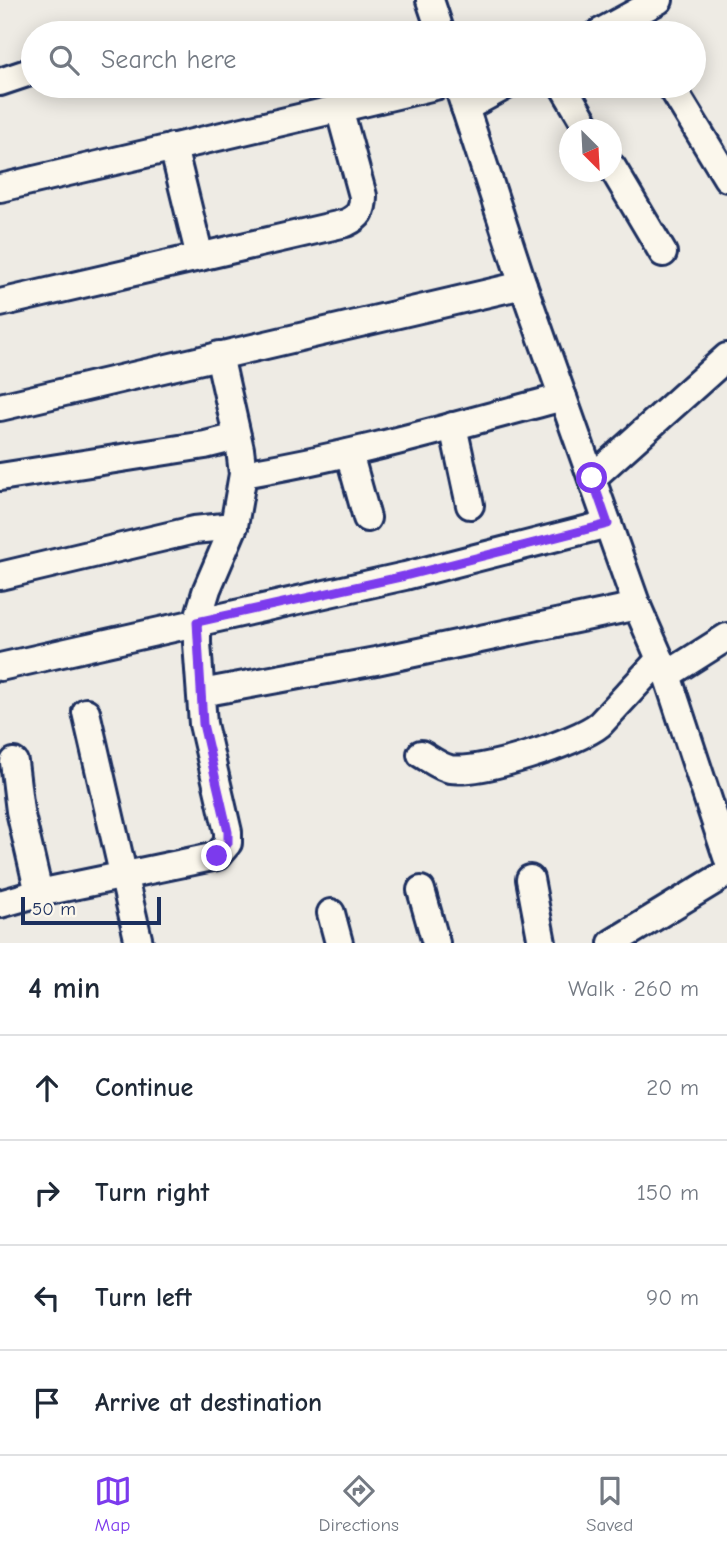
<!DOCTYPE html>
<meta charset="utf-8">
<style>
:root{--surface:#fff;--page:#f2f2f3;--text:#1f2937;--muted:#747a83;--line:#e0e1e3;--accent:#7c3aed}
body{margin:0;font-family:"Comic Neue",sans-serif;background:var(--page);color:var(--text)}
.compass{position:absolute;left:559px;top:119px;width:63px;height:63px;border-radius:50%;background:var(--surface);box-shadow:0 4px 18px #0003;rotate:156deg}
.scale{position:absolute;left:21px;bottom:18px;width:140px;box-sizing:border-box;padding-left:7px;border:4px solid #1b2f5e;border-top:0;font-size:19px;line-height:24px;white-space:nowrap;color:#1b2f5e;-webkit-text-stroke:5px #fbf7ec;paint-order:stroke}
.stop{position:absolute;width:21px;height:21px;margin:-16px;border:5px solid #7c3aed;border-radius:50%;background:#fff}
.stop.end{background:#7c3aed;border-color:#fff;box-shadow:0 2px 7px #0008}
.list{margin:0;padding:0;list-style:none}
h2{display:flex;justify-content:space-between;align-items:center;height:91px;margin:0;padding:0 28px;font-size:30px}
h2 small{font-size:23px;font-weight:400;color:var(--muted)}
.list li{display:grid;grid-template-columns:46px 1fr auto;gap:21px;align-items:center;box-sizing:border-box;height:105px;padding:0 28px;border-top:2px solid var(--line)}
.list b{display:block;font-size:26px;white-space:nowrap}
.list em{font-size:23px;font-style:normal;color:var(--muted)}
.icon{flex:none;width:38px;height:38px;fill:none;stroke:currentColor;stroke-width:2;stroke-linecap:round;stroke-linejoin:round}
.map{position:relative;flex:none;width:727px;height:943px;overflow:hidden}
.search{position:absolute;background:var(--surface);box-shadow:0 4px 18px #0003;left:21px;right:21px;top:21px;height:77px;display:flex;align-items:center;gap:18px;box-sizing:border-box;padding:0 24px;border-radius:38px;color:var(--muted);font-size:26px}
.sheet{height:511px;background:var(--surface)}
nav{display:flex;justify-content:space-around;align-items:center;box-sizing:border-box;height:98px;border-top:2px solid var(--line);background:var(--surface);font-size:19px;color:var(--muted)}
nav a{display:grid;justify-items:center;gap:4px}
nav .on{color:var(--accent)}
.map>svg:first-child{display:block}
</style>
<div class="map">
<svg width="727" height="943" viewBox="0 0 727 943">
<rect width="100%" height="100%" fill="#eeebe4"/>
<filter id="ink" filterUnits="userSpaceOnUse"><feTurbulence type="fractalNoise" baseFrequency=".0143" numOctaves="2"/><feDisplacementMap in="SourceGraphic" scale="14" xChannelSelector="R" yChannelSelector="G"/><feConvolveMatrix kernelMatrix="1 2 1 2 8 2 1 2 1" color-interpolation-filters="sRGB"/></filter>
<g filter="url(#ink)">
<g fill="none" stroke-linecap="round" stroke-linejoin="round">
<g stroke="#1b2f5e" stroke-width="32">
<g id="minor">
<path d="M430,0L441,33"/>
<path d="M599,33L659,0"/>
<path d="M0,82L33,71"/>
<path d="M458,86L523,285L637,606L667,675L727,857"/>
<path d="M563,86L589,130"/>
<path d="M671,86L727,178"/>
<path d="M465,108L505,86"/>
<path d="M173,147L200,257"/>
<path d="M612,167L663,253"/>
<path d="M0,188L435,86"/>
<path d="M0,303L346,223C359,217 363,211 363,196L339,108"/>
<path d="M0,407L523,285"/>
<path d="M453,426L470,505"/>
<path d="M349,453L367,518"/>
<path d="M243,474C352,456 457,425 563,397"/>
<path d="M0,477L205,445L237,437"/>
<path d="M592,478L727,357"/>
<path d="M0,576L194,530L234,526"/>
<path d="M0,667L405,576L608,524"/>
<path d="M667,675L727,637"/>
<path d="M201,693L376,661L637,606"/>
<path d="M86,712L139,943"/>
<path d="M421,754C430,759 440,767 450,769C480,774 577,743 600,724L660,659"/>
<path d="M14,762L20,811L39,893"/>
<path d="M530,879L542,943"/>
<path d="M421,890L436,943"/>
<path d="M0,904L39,893L217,856L228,843V832L203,724L197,643V622L207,589L234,526L243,474L240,449L219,355"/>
<path d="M331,913L339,943"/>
<path d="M612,943L727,873"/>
</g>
</g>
<use href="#minor" stroke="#fbf7ec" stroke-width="26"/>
</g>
</g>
<g fill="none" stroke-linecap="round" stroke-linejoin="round" filter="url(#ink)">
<path stroke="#7c3aed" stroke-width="9" d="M217,856L228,843V832L203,724L197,622L405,576L608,524L592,478"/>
</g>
</svg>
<svg class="compass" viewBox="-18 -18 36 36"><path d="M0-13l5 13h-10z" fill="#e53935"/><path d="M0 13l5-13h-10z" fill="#747a83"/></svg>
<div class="scale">50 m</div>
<div class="stop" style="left:592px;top:478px"></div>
<div class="stop end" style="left:217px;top:856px"></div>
<div class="search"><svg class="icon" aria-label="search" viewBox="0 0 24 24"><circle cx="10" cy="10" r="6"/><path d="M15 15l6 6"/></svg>Search here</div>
</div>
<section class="sheet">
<h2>4 min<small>Walk · 260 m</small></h2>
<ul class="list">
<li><svg class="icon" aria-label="ahead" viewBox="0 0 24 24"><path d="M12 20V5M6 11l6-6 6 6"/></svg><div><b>Continue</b></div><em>20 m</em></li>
<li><svg class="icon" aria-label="right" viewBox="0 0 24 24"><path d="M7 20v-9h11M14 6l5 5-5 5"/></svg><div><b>Turn right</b></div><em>150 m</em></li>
<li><svg class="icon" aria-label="left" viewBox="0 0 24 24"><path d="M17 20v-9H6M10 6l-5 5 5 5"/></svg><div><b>Turn left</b></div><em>90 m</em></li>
<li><svg class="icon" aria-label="arrive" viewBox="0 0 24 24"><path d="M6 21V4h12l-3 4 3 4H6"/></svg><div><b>Arrive at destination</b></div></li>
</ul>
</section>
<nav>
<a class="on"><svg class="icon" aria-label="map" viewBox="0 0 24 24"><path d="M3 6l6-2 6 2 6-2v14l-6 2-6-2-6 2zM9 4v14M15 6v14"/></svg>Map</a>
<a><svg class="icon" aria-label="directions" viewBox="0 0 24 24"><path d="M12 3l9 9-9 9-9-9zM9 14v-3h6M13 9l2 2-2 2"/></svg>Directions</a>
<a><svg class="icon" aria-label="saved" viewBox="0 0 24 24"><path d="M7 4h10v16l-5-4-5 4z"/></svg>Saved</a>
</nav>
